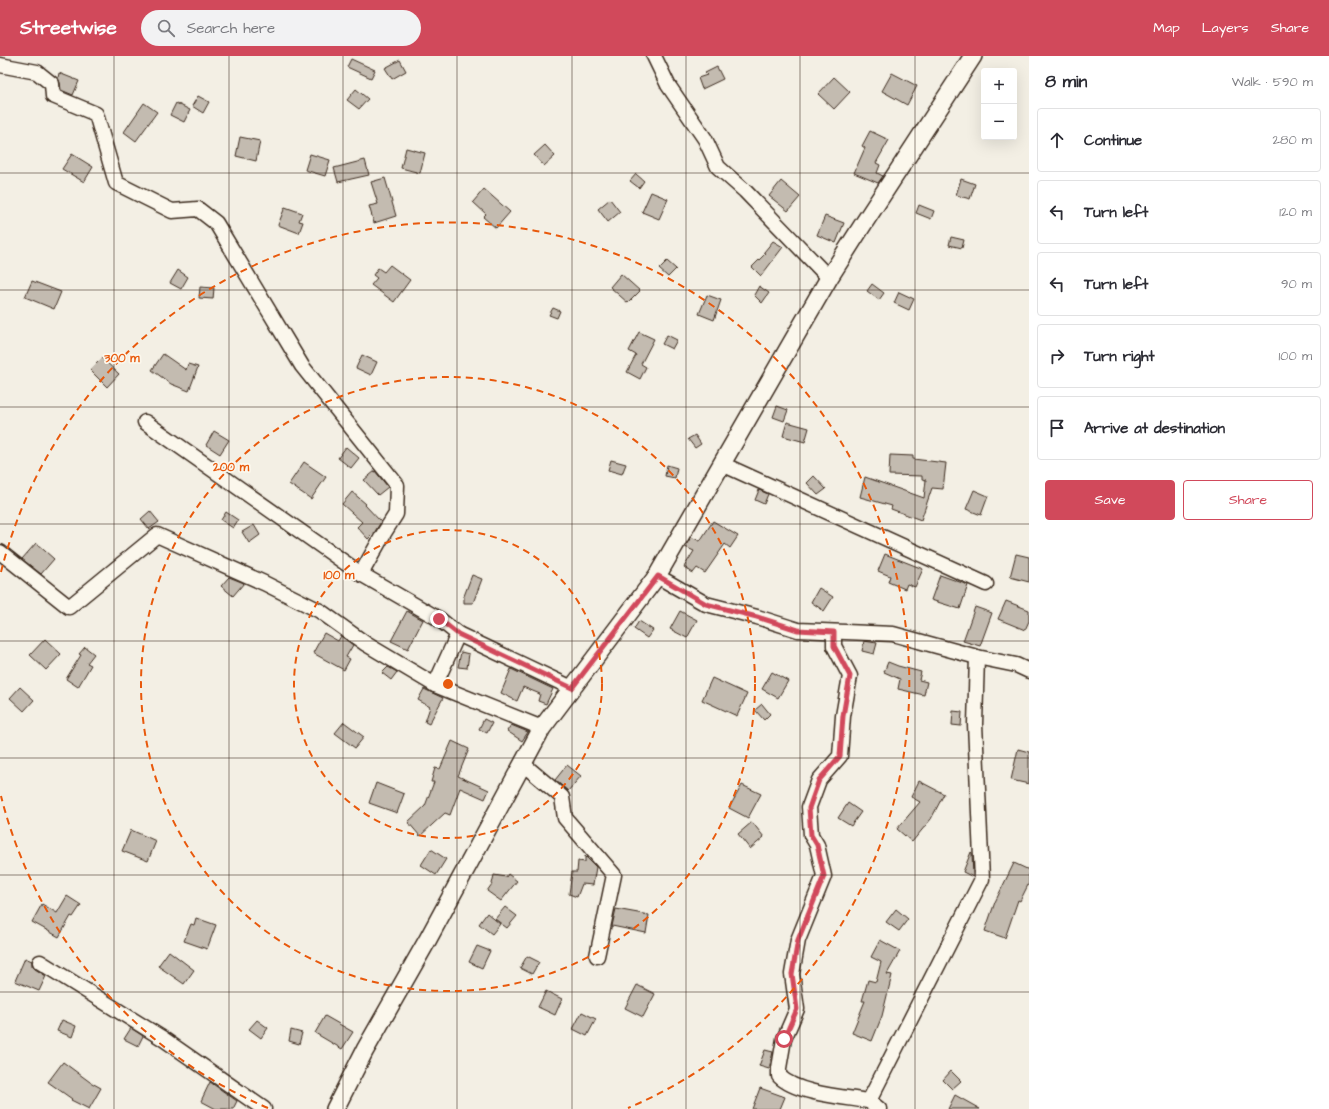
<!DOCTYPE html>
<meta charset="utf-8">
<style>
:root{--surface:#fff;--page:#f2f2f3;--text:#2b2b33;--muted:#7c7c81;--line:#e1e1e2;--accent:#d1495b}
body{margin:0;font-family:"Architects Daughter",sans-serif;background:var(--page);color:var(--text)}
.controls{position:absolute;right:12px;top:12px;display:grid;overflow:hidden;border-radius:4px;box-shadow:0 4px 16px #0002}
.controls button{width:36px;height:36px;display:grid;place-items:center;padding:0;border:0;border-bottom:1px solid var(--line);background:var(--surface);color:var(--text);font:20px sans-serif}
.stop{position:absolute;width:12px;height:12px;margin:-9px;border:3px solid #d1495b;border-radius:50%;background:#fff}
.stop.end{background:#d1495b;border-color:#fff;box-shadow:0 1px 4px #0008}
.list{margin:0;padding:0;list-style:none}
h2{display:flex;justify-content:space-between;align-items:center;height:52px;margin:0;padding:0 16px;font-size:17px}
h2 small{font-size:13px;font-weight:400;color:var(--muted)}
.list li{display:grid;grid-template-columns:26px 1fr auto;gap:12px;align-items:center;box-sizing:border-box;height:64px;margin:0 8px 8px;padding:0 8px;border:1px solid var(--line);border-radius:4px}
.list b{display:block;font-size:15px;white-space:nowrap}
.list em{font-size:13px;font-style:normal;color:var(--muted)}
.actions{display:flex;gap:8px;padding:12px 16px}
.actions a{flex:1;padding:9px 0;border:1px solid var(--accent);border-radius:4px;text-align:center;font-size:14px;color:var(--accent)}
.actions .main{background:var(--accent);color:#fff}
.icon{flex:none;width:22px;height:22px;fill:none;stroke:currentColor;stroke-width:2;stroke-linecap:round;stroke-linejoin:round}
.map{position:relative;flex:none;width:1029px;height:1053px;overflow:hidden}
header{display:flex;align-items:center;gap:24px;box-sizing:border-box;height:56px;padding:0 20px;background:var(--accent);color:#fff}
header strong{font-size:19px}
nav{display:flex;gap:22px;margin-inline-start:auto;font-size:14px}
.search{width:280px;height:36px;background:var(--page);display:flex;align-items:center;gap:10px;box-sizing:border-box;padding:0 14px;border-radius:22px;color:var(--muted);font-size:15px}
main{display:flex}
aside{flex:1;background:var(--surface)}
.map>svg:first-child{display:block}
</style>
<header>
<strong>Streetwise</strong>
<div class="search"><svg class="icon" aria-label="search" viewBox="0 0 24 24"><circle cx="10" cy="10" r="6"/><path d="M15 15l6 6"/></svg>Search here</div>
<nav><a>Map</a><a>Layers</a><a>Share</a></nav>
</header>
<main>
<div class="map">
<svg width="1029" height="1053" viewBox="0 0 1029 1053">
<rect width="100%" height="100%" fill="#f3efe4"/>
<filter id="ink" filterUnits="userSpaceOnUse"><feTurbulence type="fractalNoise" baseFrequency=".025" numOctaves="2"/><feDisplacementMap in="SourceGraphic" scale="8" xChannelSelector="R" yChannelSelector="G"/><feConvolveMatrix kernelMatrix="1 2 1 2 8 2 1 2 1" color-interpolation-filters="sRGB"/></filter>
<g filter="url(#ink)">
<g fill="#c3bbb0" stroke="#3b2a1e">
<path d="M351,3L375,14L371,22L347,11Z"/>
<path d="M400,4L406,15L392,23L385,12Z"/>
<path d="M717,11L723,23L702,33L698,22L707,19L705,17Z"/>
<path d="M59,17L79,25L73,39L61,34L60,27L58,22Z"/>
<path d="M892,17L917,30L907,49L882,35Z"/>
<path d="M834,21L850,36L834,53L818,38Z"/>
<path d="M356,33L368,43L359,53L347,44Z"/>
<path d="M198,40L209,46L203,57L192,50Z"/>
<path d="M144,47L157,56L136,85L124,76Z"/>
<path d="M176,47L190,54L184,66L170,59Z"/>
<path d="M870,75L889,84L876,107L880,109L877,117L883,120L878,127L854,117L865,92L862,90Z"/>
<path d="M240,81L260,85L256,105L236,100Z"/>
<path d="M545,89L555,100L544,110L534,99Z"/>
<path d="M406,92L425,97L420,117L401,112Z"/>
<path d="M72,98L93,111L84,126L62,113Z"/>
<path d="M310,98L330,104L325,120L305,114Z"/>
<path d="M365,104L369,119L338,126L334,112Z"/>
<path d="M636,118L644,125L639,132L630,125Z"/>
<path d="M385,122L396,160L374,167L369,150L378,148L371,126Z"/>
<path d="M961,123L975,128L970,143L956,139Z"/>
<path d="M781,125L800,141L788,155L769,140Z"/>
<path d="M484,133L510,156L496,172L483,161L486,158L473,146Z"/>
<path d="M651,136L668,143L659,163L642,156Z"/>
<path d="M610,143L620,156L608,166L598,153Z"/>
<path d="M919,149L934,155L931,163L916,157Z"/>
<path d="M285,151L302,157L299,165L303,166L299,177L278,169Z"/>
<path d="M825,160L844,167L836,187L817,179Z"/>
<path d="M951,181L964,184L962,192L949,189Z"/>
<path d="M773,185L783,191L761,220L752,211L766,197L764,196Z"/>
<path d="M667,205L676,213L668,221L659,213Z"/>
<path d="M390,209L410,224L394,246L371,229L377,222L373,219L378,212L384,216Z"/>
<path d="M178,214L188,221L181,233L170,227Z"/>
<path d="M621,218L640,235L628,247L610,231Z"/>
<path d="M32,225L61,236L54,253L25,241Z"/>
<path d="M872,228L884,237L879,244L867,235Z"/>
<path d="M759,230L769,237L762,247L754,239Z"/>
<path d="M200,231L214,232L213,243L199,242Z"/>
<path d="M899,236L914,243L909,254L894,247Z"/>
<path d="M707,239L721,244L714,264L699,258Z"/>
<path d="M553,252L560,255L557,262L549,259Z"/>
<path d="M639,276L654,283L641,308L646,311L640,323L627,316L636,299L629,295Z"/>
<path d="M667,279L677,284L672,293L662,288Z"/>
<path d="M163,298L186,314L188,308L198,311L189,335L171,328L152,314Z"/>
<path d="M362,299L377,306L371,319L356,312Z"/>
<path d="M102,302L119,318L107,331L90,314Z"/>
<path d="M777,350L788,354L784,365L773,361Z"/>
<path d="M787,366L809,372L805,386L783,380Z"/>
<path d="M214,375L229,384L220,398L206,389Z"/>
<path d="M695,379L701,388L695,392L688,383Z"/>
<path d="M346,391L359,402L351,412L338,402Z"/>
<path d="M890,399L913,400V403L946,407L943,433L932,432L921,464L891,453L892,450L860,441L865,421L924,442L926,424L922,423V420L889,419Z"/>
<path d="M611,404L626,408L622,418L608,414Z"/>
<path d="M304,406L326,421L311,443L289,428Z"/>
<path d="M667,409L677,412L675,422L665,420Z"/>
<path d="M375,415L388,431L378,439L364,424Z"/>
<path d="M814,420L826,433L818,439L807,427Z"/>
<path d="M759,434L768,438L764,448L755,444Z"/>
<path d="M974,434L988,440L981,459L966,453Z"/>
<path d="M352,436L366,448L365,449L381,466L374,477L368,483L357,471L362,466L342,448Z"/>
<path d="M150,455L159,466L149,473L141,463Z"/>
<path d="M226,456L238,464L233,472L221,464Z"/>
<path d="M713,465L738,480L730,492L725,488L705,517L697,512L693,517L684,511L694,495L685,491L691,481L700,485Z"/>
<path d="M254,469L260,479L249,487L242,476Z"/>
<path d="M36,487L54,503L41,518L22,503Z"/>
<path d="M885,498L923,513L915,531L907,528L905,533L888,526L890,520L878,515Z"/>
<path d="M1016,498L1029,501V526L1010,521Z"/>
<path d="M472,519L482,523L473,547H464V540Z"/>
<path d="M940,519L968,529L960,553L931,544Z"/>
<path d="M229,521L244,527L233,540L221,530Z"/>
<path d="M819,532L833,541L824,555L811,546Z"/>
<path d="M1006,545L1029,554V565L1025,574L998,563Z"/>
<path d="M975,551L992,557L980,590L963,585Z"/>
<path d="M407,555L423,564L408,593L391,585Z"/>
<path d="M680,555L697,564L687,582L670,573Z"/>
<path d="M639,565L653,574L647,582L634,573Z"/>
<path d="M324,577L338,585L341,580L353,589L346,601L350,603L344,614L313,597Z"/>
<path d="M45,583L61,598L46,614L30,599Z"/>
<path d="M864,585L877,587L874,598L862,595Z"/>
<path d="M85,591L94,598L87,607L91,609L78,631L66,623L81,599L79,598Z"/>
<path d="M461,596L469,598L467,612L458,611Z"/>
<path d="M888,606L898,610L921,616L919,624L927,626L924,639L898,633L900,623L884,616Z"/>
<path d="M388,611L397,616L391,624L382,617Z"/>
<path d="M511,613L553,633L546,648L538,645L540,638L523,631L517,645L501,637Z"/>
<path d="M772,616L788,625L778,642L762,633Z"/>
<path d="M712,622L747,638L737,660L702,644Z"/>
<path d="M20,631L34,644L24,655L10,642Z"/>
<path d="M424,633L443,642L429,668L425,666L430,651L418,644Z"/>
<path d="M762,648L770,658L764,664L755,654Z"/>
<path d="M953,655L962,656L961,670L952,669Z"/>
<path d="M484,663L492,667L487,677L479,673Z"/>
<path d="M344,666L364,681L355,692L335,677Z"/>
<path d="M511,669L528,676L522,685L507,675Z"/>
<path d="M452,685L469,693L458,720L489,734L485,743L460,732L450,759L445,757L420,780L408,766L425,750L434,726H431L435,712L440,713Z"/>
<path d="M1018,693L1029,696V728L1011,724Z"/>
<path d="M567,709L581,720L568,735L555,724Z"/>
<path d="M919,725L944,738L931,763L912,786L897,773L920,746L911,741Z"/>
<path d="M376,727L404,738L397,757L369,747Z"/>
<path d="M742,729L761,738L748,762L729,752Z"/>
<path d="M848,747L861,756L851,770L838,762Z"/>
<path d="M752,766L764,781L750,793L738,778Z"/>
<path d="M131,774L156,785L148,805L122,795Z"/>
<path d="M431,793L446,803L436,819L421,809Z"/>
<path d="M971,796L972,797L973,821L963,816Z"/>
<path d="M585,800L596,811L593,829L582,828L577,841L569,838L572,816H577L578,805L585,806Z"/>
<path d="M1014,807L1029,814V827L1020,845L1018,844L1005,882L985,875L995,846Z"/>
<path d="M508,818L517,825L501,845L487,835L492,828L494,819L506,821Z"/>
<path d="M67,840L81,849L73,861L71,860L59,881L32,866L42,848L57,857Z"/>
<path d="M505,851L517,860L507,872L495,863Z"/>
<path d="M616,853L649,859L646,877L612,870Z"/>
<path d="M896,853L908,863L899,875L886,866Z"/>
<path d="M487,857L500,868L492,878L479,868Z"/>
<path d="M196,862L216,869L207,893L184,885L191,868L194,869Z"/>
<path d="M880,884L900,895L887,918L892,919L882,960L872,985L852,977L865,945H862L868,924L876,926L881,906L871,901Z"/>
<path d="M477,890L490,895L482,912L469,906Z"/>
<path d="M169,895L194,914L184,928L158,910Z"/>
<path d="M527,900L539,906L532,918L520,912Z"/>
<path d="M25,902L32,905V910L35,913L46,920L39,935L15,925Z"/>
<path d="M637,929L655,938L643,961L625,952Z"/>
<path d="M546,935L562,943L555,959L538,951Z"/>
<path d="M582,956L596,963L587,980L573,973Z"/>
<path d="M325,960L353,976L342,993L315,977Z"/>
<path d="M62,964L76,970L72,981L57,975Z"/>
<path d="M257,964L268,972L261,982L249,973Z"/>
<path d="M131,972L143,980L138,990L124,983Z"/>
<path d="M291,974L302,977L299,988L289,985Z"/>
<path d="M765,994L773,996L769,1013L759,1010Z"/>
<path d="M63,1006L90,1026L101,1032L89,1053L71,1044L72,1043L48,1026Z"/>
<path d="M951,1015L961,1025L952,1033L943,1024Z"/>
<path d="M210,1026L237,1045L233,1053H216L201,1045Z"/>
<path d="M760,1032L785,1041L780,1053H752Z"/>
<path d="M955,1039L980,1053H948Z"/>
</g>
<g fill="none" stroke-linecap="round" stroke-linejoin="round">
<g stroke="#3b2a1e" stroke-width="17">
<g id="minor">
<path d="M654,0L668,29L705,83L718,111L745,135L829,222"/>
<path d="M0,9L37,16L52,28L53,40L96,58L116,127L172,155L198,153L216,167L302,310L397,429L396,458L384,477L361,518L439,563L458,578L435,629"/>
<path d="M145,366L361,518"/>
<path d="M722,408L986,528"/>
<path d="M0,496L69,551L157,479L264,527L320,555L366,588L435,629L542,672"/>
<path d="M657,520L706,548L757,561L798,574L893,578L977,601L1016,609L1029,615"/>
<path d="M834,576V590L850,620L843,660L840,700L819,724L809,751L811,779L817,789L824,820L798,884L792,918L797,953L784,983L779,1012V1020C797,1038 844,1041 869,1045"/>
<path d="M458,578L572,632"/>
<path d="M523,708L562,741L565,762L614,819L597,900"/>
<path d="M40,906L162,982L264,1053"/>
<path d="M879,1053L869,1045L982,823L975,668L977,601"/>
</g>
</g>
<g stroke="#3b2a1e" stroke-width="20">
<path id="major" d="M335,1053L365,994L427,885L542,672L657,520L829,222L862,170L973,0"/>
</g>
<use href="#minor" stroke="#fbf7ec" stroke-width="14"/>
<use href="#major" stroke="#fbf7ec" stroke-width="17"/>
</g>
</g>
<g fill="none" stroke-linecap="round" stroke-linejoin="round" filter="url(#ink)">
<path stroke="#d1495b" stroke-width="5" d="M439,563L458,578L572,632L658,520L706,548L757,561L798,574L834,576V590L850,620L843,660L840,700L819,724L809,752L811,779L817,789L824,820L798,884L792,918L797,953L784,983"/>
</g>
<path fill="none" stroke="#3b2a1e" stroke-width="1" stroke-opacity="0.55" d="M114,0V1053M229,0V1053M343,0V1053M457,0V1053M572,0V1053M686,0V1053M800,0V1053M915,0V1053M0,117H1029M0,234H1029M0,351H1029M0,468H1029M0,585H1029M0,702H1029M0,819H1029M0,936H1029"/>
<g fill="none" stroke="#e8590c" stroke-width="2" stroke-dasharray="7 5">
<circle cx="448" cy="628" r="154"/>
<circle cx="448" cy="628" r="307"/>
<path d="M268 1052A461 461 0 0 1 1 740M1 516A461 461 0 1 1 628 1052"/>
</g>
<circle cx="448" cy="628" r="6" fill="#e8590c" stroke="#fbf7ec" stroke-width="2"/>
<g font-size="12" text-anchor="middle" font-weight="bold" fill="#e8590c" stroke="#fbf7ec" stroke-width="3.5" stroke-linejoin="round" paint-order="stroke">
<text x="122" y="306">300 m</text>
<text x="231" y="415">200 m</text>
<text x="339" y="523">100 m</text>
</g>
</svg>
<div class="controls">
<button>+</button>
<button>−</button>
</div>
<div class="stop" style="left:784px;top:983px"></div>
<div class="stop end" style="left:439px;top:563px"></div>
</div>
<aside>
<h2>8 min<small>Walk · 590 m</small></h2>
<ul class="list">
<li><svg class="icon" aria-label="ahead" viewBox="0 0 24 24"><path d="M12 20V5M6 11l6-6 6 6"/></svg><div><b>Continue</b></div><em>280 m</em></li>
<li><svg class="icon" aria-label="left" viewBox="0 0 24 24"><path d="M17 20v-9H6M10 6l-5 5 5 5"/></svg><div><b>Turn left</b></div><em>120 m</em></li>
<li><svg class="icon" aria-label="left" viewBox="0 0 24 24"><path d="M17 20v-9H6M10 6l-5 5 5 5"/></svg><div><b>Turn left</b></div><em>90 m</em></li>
<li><svg class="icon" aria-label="right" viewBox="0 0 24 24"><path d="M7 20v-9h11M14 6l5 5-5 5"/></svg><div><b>Turn right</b></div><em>100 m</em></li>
<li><svg class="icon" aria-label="arrive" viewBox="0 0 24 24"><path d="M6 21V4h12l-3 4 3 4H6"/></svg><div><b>Arrive at destination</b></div></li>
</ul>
<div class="actions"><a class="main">Save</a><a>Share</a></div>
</aside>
</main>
